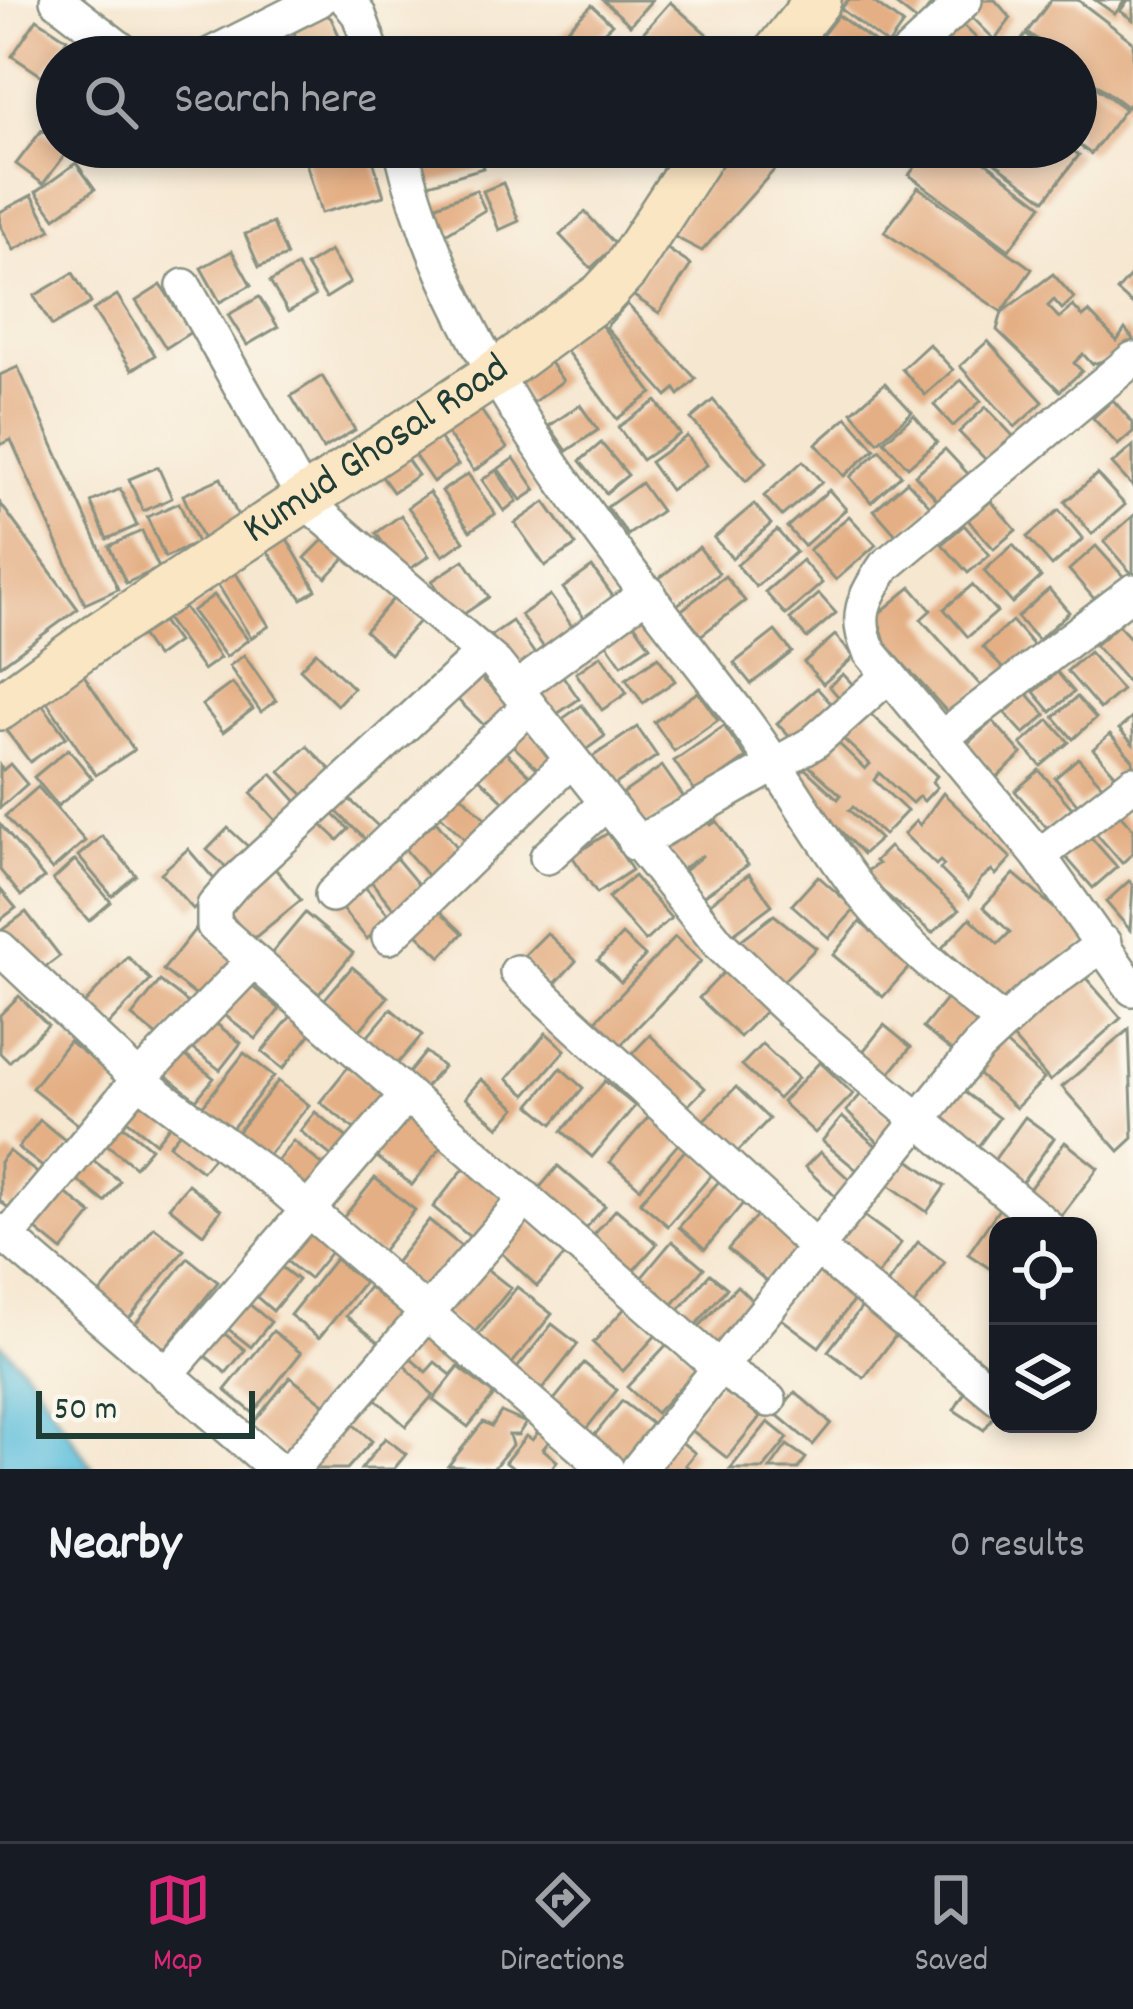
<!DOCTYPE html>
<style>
:root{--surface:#171b24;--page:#242831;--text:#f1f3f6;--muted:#9ea1a6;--line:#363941;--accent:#db2777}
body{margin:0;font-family:Dekko,sans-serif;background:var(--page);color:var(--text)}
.controls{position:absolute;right:36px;bottom:36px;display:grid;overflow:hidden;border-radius:24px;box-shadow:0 6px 18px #0003}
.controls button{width:108px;height:108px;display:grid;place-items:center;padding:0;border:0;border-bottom:3px solid var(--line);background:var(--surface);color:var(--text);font:60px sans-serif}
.scale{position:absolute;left:36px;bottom:30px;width:219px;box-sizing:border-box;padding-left:12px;border:6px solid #1f3d34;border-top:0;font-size:33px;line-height:42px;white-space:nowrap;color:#1f3d34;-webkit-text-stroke:9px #fbf7ec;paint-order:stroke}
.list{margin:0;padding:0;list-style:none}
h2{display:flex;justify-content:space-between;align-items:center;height:156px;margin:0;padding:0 48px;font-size:51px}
h2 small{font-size:39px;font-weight:400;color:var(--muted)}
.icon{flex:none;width:66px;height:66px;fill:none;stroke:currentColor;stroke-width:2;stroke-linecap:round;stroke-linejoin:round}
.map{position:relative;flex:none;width:1133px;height:1469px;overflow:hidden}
.search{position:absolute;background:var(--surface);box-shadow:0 6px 18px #0003;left:36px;right:36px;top:36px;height:132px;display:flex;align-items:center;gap:30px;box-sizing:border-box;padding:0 42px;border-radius:66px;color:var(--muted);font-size:45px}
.sheet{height:372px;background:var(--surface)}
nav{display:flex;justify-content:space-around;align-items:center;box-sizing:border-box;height:168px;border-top:3px solid var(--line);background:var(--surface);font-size:33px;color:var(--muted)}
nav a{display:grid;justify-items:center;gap:6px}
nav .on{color:var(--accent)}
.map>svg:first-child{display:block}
</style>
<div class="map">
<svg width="1133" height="1469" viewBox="0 0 1133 1469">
<rect width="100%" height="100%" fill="#fbf7ec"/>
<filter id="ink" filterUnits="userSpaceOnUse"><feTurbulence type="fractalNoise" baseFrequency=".00833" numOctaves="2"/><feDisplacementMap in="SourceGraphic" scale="24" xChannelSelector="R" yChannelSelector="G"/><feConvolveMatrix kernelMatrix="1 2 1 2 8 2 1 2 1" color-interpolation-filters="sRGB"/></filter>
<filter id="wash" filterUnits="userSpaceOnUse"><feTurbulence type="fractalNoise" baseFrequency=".004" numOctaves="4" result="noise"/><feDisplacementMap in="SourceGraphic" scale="48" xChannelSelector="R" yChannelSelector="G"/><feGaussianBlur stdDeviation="2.7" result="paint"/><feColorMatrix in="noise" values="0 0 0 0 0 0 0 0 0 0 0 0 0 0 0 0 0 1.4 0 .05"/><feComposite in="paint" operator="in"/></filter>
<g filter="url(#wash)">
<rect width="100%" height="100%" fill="#f6e7d0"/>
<path fill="#5ebfdc" stroke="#3e7e88" stroke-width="3" d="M0,1343L30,1375L93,1469H0Z"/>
<g id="blocks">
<g fill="#e4af84">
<path d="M603,0H652L630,25Z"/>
<path d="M848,0H871L903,24L888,45L841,9Z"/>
<path d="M890,0H935L918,22Z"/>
<path d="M982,0H995L1011,18L995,40L969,14Z"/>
<path d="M1051,0H1078L1133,42V98L1127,107L1076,69V57H1060L1027,32Z"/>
<path d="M1095,0H1125L1115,14Z"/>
<path d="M1128,0H1133V20L1120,11Z"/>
<path d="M670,2L733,57H665L641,35Z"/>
<path d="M592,5L612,24L578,56L559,37Z"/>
<path d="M319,11L331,18L349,57H304L293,30Z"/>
<path d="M838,15L884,49L878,57H848L821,37Z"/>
<path d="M954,16L987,49L978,57H949L931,38Z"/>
<path d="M37,19L67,39L42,76L12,56Z"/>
<path d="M276,31L289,57H264L256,41Z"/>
<path d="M1026,34L1056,57H1009Z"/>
<path d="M556,41L571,57H538Z"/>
<path d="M817,44L834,57H808Z"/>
<path d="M1076,72L1125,109L1091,154L1076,143Z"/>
<path d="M42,130L68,151L43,184L16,164Z"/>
<path d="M337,147H369L384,196L321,213L304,156Z"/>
<path d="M414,147H477L483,168L426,185Z"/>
<path d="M732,147L791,151L702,251L669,234Z"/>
<path d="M930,147H966L1042,205L1009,250L909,175Z"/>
<path d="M974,147H1068L1079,155L1045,200Z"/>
<path d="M76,163L95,189L55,218L36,192Z"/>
<path d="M503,183L519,221L499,230L483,191Z"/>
<path d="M918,187L1032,269L1002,312L884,232Z"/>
<path d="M476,190L485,210L439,238L429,208Z"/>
<path d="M32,195L51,230L14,250L0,225V212Z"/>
<path d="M585,212L616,245L591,268L560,235Z"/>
<path d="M273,223L287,256L259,267L245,234Z"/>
<path d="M660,244L691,265L659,313L628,292Z"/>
<path d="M232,251L251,285L220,302L201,268Z"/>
<path d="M330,251L350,283L326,298L306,266Z"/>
<path d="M297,266L315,296L288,312L270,282Z"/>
<path d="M73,273L91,303L52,326L34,296Z"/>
<path d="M1133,273V305L1117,291Z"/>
<path d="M1053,274L1074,298L1062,309L1054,300L1048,306L1059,318L1073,306L1083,317L1089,312L1117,341L1125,329L1133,339L1125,355L1092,364L1083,354L1074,363L1082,371L1060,391L997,330L1002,312Z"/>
<path d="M161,285L191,332L166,348L136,301Z"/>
<path d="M117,295L155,355L132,370L93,310Z"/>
<path d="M259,297L278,327L247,345L228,315Z"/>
<path d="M627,304L696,379L679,395L675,389L667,396L606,327Z"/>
<path d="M594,315L652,393L617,419L559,341Z"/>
<path d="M988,341L1043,402L1015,427L960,366Z"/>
<path d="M929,344L953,370L925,395L902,369Z"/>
<path d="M546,357L563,381L531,404L514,380Z"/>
<path d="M18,367L118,589L85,604L11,440L0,445V375Z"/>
<path d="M322,376L355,430L323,449L291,396Z"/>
<path d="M961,380L981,401L953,426L934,405Z"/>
<path d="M885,383L912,412L878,442L852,412Z"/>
<path d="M713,400L767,462L746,481L691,419Z"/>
<path d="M1113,400L1133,423V432L1118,445L1093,418Z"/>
<path d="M656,401L680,434L642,460L618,427Z"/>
<path d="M476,403L507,448L474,471L442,426Z"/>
<path d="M580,405L598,430L567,451L549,426Z"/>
<path d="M986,407L1014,437L987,461L959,432Z"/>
<path d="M914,415L937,442L908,467L884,441Z"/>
<path d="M847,417L875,449L844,476L816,444Z"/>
<path d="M429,423L458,465L433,482L404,440Z"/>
<path d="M687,436L707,465L670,490L650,462Z"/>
<path d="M601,443L628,475L606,493L580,461Z"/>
<path d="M398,446L418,475L393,492L372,463Z"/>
<path d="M1133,446V487L1112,464Z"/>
<path d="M945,449L970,476L940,503L915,475Z"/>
<path d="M880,450L901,475L871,502L850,477Z"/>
<path d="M514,458L536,490L521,500L498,469Z"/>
<path d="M803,461L822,482L782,516L764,496Z"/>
<path d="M158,467L172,498L143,511L129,479Z"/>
<path d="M496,470L517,501L504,511L482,480Z"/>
<path d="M468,474L495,514L470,531L442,491Z"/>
<path d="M1097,474L1125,505L1092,534L1065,502Z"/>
<path d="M221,478L240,521L202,538L183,495Z"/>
<path d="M907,481L931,507L897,536L874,510Z"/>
<path d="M641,483L661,511L628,535L607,507Z"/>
<path d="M120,489L137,526L107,539L91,502Z"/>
<path d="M829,490L846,509L804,546L787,527Z"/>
<path d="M429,492L464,541L443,556L408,507Z"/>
<path d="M991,501L1016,530L994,549L968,520Z"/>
<path d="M545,502L576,545L545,566L515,523Z"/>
<path d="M0,503L78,609L0,666Z"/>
<path d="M179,503L197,543L165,557L147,517Z"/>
<path d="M754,504L771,524L732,558L714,538Z"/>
<path d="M1059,510L1083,539L1052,566L1027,537Z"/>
<path d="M401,515L429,556L404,573L376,533Z"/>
<path d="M849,516L876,545L836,580L809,550Z"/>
<path d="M1133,516V575L1104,542Z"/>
<path d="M964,525L990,555L968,573L942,544Z"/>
<path d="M282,530L316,590L302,599L262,544Z"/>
<path d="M777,530L796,552L756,587L737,565Z"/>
<path d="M142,531L159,568L126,583L109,546Z"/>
<path d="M327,536L347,556L326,578L305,558Z"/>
<path d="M1013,545L1041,577L1012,603L984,571Z"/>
<path d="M1096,546L1124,577L1096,601L1069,570Z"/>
<path d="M699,547L719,573L668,612L648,587Z"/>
<path d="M464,560L489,597L458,618L432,581Z"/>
<path d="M802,560L822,583L786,615L765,592Z"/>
<path d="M592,567L615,599L585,619L563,588Z"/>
<path d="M233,569L269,626L251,638L215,580Z"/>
<path d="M725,576L745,601L694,641L674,616Z"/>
<path d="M972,585L997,612L968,637L944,609Z"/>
<path d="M911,587L931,610L921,619L982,687L950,715L886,645L877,615Z"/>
<path d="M1049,589L1069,612L1038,640L1017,617Z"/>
<path d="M819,594L836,613L807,638L790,619Z"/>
<path d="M214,595L248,640L226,657L192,611Z"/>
<path d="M550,595L576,632L547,652L521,615Z"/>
<path d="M394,598L419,621L390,654L365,631Z"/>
<path d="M179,600L220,658L203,670L162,613Z"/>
<path d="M156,613L177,642L156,657L135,627Z"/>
<path d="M630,618L650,646L622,665L602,637Z"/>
<path d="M512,621L539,660L518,674L490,636Z"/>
<path d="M1012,621L1035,647L1006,672L983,647Z"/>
<path d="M1118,625L1133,641V688L1095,645Z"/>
<path d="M775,631L792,652L751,684L734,663Z"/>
<path d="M835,635L854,657L823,684L804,662Z"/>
<path d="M316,652L353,688L337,705L300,669Z"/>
<path d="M1089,652L1122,690L1100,709L1067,671Z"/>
<path d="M244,655L276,701L261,712L229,666Z"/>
<path d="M601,655L627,693L602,710L576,673Z"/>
<path d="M658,657L675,681L643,703L626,679Z"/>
<path d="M75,662L134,750L96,775L37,687Z"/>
<path d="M560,672L579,699L551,718L532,692Z"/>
<path d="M1057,672L1074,692L1051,712L1034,692Z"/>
<path d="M477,674L512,707L490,731L455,697Z"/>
<path d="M843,674L858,690L844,703L829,686Z"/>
<path d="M232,683L253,709L223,732L202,705Z"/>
<path d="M817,688L836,709L796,744L777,723Z"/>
<path d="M698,692L718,720L674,751L654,722Z"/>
<path d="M1027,693L1046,715L1024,734L1005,713Z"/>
<path d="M36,696L66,737L30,762L0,723Z"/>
<path d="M1077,697L1096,718L1073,739L1054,717Z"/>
<path d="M582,705L605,736L577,756L555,724Z"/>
<path d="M865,709L937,776L932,782L937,787L924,801L919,796L912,803L879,773L874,780L907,811L884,835L853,807L849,810L880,839L863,854L795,784L804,768L838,799L841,795L808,765L833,738L865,769L870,764L839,735Z"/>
<path d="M1133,717V744L1119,729Z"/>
<path d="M1049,720L1069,742L1041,766L1021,744Z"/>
<path d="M993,721L1022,754L997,777L967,744Z"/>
<path d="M526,726L555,753L539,770L510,743Z"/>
<path d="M724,726L746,758L696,793L674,761Z"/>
<path d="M637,727L657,756L613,786L592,757Z"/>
<path d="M1110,734L1133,760V772L1122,782L1093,749Z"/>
<path d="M307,746L341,780L315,806L280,772Z"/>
<path d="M68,749L92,778L58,806L34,777Z"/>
<path d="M502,749L535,780L510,807L476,775Z"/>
<path d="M1078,758L1103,786L1079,806L1055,778Z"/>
<path d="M10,764L27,784L0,808V766L3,770Z"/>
<path d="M662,766L685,799L645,827L622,794Z"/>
<path d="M1039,770L1072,808L1048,829L1015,791Z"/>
<path d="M272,774L307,813L286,832L251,793Z"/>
<path d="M38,787L85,841L52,870L5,816Z"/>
<path d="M457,791L492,825L472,846L437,812Z"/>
<path d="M943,793L1011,858L996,875L992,870L981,879L969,898L940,869L944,865L940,861L936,865L904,834L916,821L920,825Z"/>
<path d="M347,797L380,828L367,841L335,810Z"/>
<path d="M1117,811L1133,829V853L1122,863L1094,831Z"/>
<path d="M332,813L349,829L338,840L321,824Z"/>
<path d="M702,813L711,825L717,821L748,865L702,897L684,871L703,855L682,869L660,843Z"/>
<path d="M436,821L462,853L430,879L404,848Z"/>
<path d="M0,824L44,878L21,896L0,870Z"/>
<path d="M228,828L254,852L234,874L207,850Z"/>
<path d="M608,833L632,870L597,893L572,856Z"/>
<path d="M1088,834L1117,867L1093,888L1064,855Z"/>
<path d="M102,836L136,875L112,896L78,856Z"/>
<path d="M889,847L959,910L932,933L862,874L878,864L875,861Z"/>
<path d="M188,849L220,886L193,909L161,873Z"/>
<path d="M391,852L422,889L396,912L365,874Z"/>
<path d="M75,860L111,902L89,921L53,880Z"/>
<path d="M272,865L301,900L252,940L223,906Z"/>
<path d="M749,874L772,905L729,937L710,903Z"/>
<path d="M1014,874L1091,939L1007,1008L942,948L970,918L998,944L1010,932L983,907Z"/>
<path d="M634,876L671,918L645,941L608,898Z"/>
<path d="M818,876L855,909L829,938L792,905Z"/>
<path d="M1129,881L1133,885L1130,930L1106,902Z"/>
<path d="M361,882L392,919L367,939L336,902Z"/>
<path d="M0,889L16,908L0,920Z"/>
<path d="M433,905L463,933L441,957L411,928Z"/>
<path d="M26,912L60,956L36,974L2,930Z"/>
<path d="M305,913L353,953L319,994L271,954Z"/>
<path d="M774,915L816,948L777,987L733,946Z"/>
<path d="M860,922L911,965L883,997L833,955Z"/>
<path d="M196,928L238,961L204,1002L163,970Z"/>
<path d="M547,933L576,961L550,989L520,960Z"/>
<path d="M622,935L645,956L621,982L598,960Z"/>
<path d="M675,937L701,961L613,1053L588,1029Z"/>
<path d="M128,957L151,980L104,1029L81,1007Z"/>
<path d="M352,967L388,997L353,1038L317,1008Z"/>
<path d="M728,968L769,1007L740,1037L699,998Z"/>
<path d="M1078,969L1121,1018L1050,1081L1007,1031Z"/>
<path d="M160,981L191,1005L163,1041L132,1016Z"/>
<path d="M245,981L280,1009L256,1039L221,1012Z"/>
<path d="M19,996L48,1025L9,1062L0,1053V1015Z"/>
<path d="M948,997L982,1024L957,1055L923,1028Z"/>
<path d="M391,1009L422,1035L393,1069L362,1043Z"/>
<path d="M291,1016L312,1032L283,1069L262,1052Z"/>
<path d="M209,1018L241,1043L220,1070L188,1045Z"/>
<path d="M884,1025L911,1047L884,1080L857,1059Z"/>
<path d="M1129,1029L1133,1138L1119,1151L1062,1087Z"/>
<path d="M546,1033L565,1050L526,1095L507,1079Z"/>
<path d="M650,1035L705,1088L678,1116L623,1063Z"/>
<path d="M997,1036L1044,1079L1016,1108L969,1066Z"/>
<path d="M69,1041L118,1080L80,1126L32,1088Z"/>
<path d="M762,1044L798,1078L778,1099L742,1065Z"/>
<path d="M426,1052L443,1067L423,1090L406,1076Z"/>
<path d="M182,1053L214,1078L196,1100L165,1075Z"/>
<path d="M244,1053L274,1076L230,1131L201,1108Z"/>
<path d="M820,1062L853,1094L815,1133L782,1102Z"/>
<path d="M348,1067L391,1101L363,1136L320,1102Z"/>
<path d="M561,1068L583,1088L553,1124L530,1105Z"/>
<path d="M481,1079L516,1108L499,1127L465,1098Z"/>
<path d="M278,1081L309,1105L266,1158L235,1135Z"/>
<path d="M605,1081L635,1106L592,1157L562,1131Z"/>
<path d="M736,1087L769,1119L729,1161L695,1129Z"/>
<path d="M959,1088L999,1118L977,1148L937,1117Z"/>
<path d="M863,1092L899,1126L881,1145L846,1111Z"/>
<path d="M138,1099L170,1125L156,1143L123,1117Z"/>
<path d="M405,1111L445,1142L412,1185L372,1153Z"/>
<path d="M315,1112L350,1140L334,1158L300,1131Z"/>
<path d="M650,1115L681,1141L640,1188L610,1162Z"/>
<path d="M842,1117L879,1148L859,1172L822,1141Z"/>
<path d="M1025,1117L1054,1138L1019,1187L990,1166Z"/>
<path d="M40,1120L71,1145L49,1172L18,1148Z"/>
<path d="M120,1123L151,1148L135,1167L104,1142Z"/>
<path d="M185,1126L218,1152L202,1171L169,1145Z"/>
<path d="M293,1141L325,1167L304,1193L272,1167Z"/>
<path d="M1065,1142L1098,1168L1056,1223L1023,1197Z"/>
<path d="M689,1146L716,1170L668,1226L640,1202Z"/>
<path d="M9,1151L40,1175L12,1211L0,1201V1162Z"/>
<path d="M820,1152L854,1184L839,1200L805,1167Z"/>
<path d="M901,1154L945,1186L927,1212L882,1180Z"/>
<path d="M89,1157L120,1181L105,1202L73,1177Z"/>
<path d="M558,1166L605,1206L582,1233L535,1193Z"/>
<path d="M465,1167L508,1202L476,1242L433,1207Z"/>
<path d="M375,1178L415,1210L379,1255L339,1223Z"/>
<path d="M720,1180L745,1201L705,1249L679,1227Z"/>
<path d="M188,1184L221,1210L203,1234L169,1207Z"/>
<path d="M59,1188L92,1214L62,1251L30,1225Z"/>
<path d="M1001,1206L1030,1226H998V1274L968,1254Z"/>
<path d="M616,1209L657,1244L633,1271L593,1236Z"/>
<path d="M860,1213L901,1243L874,1280L833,1249Z"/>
<path d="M758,1214L799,1249L770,1284L728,1249Z"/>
<path d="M525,1219L565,1255L537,1286L497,1249Z"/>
<path d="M429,1220L462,1247L424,1294L391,1268Z"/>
<path d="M154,1227L184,1250L128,1320L98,1296Z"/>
<path d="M302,1227L332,1251L309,1279L280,1256Z"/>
<path d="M672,1241L704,1268L669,1309L637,1283Z"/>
<path d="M918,1242L945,1262L911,1309L883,1289Z"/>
<path d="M188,1258L218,1282L165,1349L135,1324Z"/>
<path d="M335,1259L364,1282L319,1338L290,1315Z"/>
<path d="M275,1262L298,1280L273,1311L251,1292Z"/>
<path d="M820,1262L860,1292L819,1347L779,1317Z"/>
<path d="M479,1263L511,1288L471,1337L440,1312Z"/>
<path d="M710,1274L727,1288L690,1332L673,1317Z"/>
<path d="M737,1286L756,1304L712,1351L693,1333Z"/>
<path d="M369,1287L407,1318L384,1346L346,1316Z"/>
<path d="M517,1287L552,1314L510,1366L476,1338Z"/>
<path d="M243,1299L271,1322L251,1347L223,1325Z"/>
<path d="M865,1303L900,1330L864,1378L828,1351Z"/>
<path d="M627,1306L657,1334L623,1371L593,1343Z"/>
<path d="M552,1324L578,1344L540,1392L514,1372Z"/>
<path d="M216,1327L245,1350L226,1373L198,1350Z"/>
<path d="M427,1327L465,1359L451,1375L435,1362L426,1372L404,1353Z"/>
<path d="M273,1331L301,1353L253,1413L225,1390Z"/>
<path d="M671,1340L699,1367L656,1413L627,1387Z"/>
<path d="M400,1361L433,1395L406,1426L370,1394Z"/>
<path d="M584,1363L617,1390L583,1433L549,1406Z"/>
<path d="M459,1367L494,1395L468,1427L433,1400Z"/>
<path d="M290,1377L329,1408L289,1458L250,1427Z"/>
<path d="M719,1383L760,1417L727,1458L685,1425Z"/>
<path d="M967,1389L998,1410L984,1430L954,1410Z"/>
<path d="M795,1392L831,1423L813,1445L776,1414Z"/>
<path d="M622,1401L656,1427L623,1469L589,1442Z"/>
<path d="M501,1412L526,1423L518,1435H509L512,1445L493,1469L448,1466L483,1422L492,1426Z"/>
<path d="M346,1418L372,1441L347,1469H305Z"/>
<path d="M768,1422L788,1438L763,1469H730Z"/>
<path d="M539,1431L550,1440L543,1449L557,1461L551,1469H514L505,1462L526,1436L532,1440Z"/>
<path d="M674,1436L695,1453L685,1465L690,1469H648Z"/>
<path d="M385,1438L406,1454L394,1469H361Z"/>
<path d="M787,1445L806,1458L798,1469H770Z"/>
</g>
</g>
</g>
<g filter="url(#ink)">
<use href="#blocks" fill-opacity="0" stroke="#8a9282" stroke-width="3"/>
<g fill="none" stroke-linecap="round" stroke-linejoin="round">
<g stroke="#8a9282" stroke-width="38">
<g id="street">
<path d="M57,0L131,57"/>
<path d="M347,0L359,15L374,57"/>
<path d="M206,57L319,0"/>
<path d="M904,57L965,0"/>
<path d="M401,147C450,360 610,543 739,714C785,774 821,842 868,901C906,948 957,985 1004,1023"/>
<path d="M184,286L306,502L496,664L719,944L806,1026L1047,1226"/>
<path d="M1133,359L885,566C864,597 853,617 870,652L1039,856L1133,989"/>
<path d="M483,653L233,884L214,906V926L718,1367L769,1400"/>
<path d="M516,689L648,592"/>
<path d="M944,736L1133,591"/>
<path d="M636,844L813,743L889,675"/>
<path d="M1039,856L1133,783"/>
<path d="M547,857L604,805"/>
<path d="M332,895L529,706"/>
<path d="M389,937L570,761"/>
<path d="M0,948L144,1084L277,1183L607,1469"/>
<path d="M517,972L818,1249L998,1397"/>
<path d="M0,1231L277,1469"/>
<path d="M7,1237L139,1079L252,962"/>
<path d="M166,1375L406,1096"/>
<path d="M292,1469L526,1198"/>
<path d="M638,1469L978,1047L1034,995L1104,943"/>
</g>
</g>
<g stroke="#8a9282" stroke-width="50">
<g id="secondary">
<path d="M773,57L818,0"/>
<path id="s1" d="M0,707L99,635L493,375L602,295L625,270L705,147"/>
</g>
</g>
<use href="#street" stroke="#fff" stroke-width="33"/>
<use href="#secondary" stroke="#fbe6c3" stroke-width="45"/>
</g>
</g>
<g text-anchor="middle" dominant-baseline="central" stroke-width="10" stroke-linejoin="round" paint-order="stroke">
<g font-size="42" fill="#1f3d34" stroke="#fbf7ec">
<text stroke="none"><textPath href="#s1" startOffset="456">Kumud Ghosal Road</textPath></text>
</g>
</g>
</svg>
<div class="controls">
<button><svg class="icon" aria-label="locate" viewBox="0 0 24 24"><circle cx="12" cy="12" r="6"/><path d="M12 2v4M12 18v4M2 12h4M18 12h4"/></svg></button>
<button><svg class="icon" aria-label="layers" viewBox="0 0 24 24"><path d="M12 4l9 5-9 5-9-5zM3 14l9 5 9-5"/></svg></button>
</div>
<div class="scale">50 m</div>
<div class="search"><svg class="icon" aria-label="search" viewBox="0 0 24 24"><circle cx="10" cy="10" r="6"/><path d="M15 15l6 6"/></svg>Search here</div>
</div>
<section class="sheet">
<h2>Nearby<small>0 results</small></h2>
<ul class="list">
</ul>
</section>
<nav>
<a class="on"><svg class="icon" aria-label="map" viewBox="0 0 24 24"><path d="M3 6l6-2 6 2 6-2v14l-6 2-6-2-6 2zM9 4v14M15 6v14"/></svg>Map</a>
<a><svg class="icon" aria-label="directions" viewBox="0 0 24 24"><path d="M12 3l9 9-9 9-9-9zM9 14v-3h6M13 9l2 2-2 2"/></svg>Directions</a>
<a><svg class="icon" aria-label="saved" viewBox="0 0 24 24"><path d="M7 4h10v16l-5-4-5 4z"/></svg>Saved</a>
</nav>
